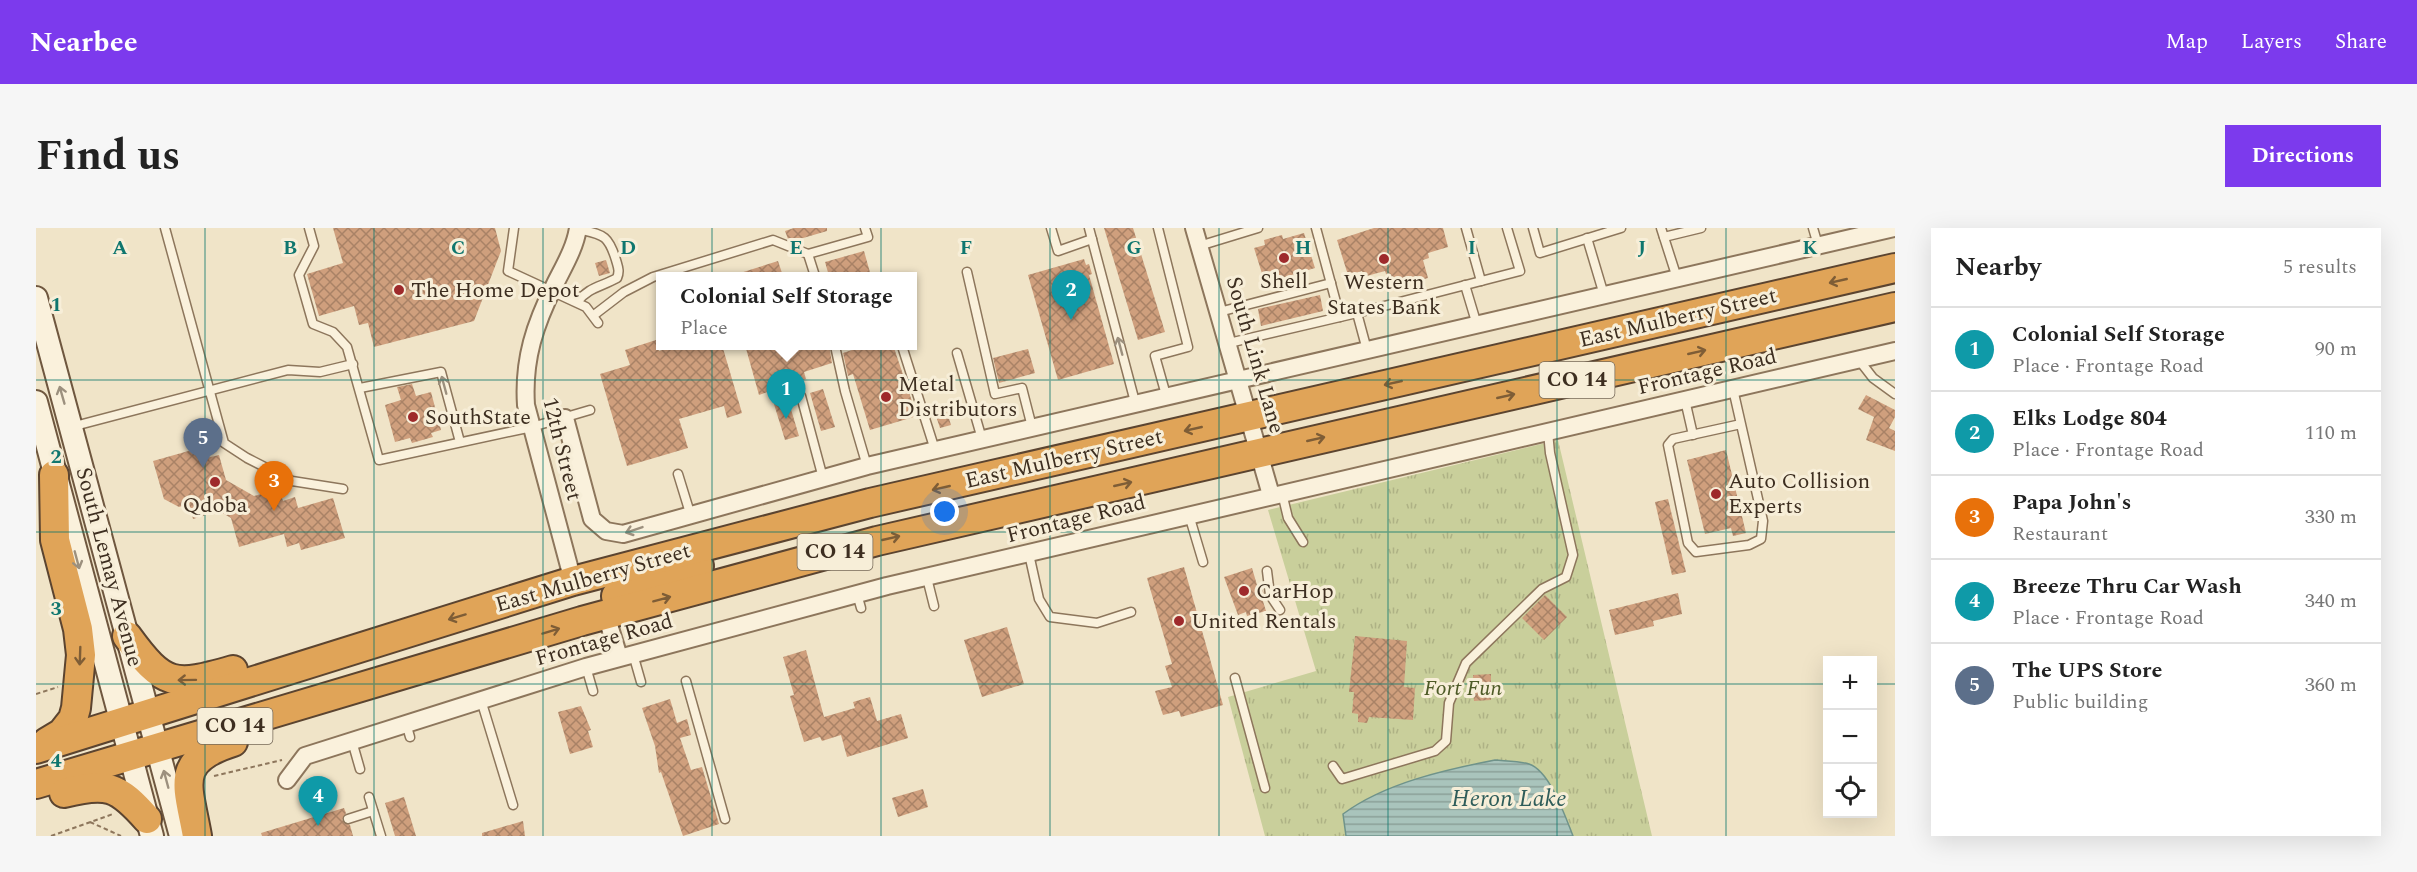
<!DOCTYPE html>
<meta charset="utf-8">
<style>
:root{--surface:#fff;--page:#f6f6f6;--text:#222;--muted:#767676;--line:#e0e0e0;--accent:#7c3aed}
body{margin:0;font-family:Spectral,serif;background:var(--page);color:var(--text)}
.controls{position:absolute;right:18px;bottom:18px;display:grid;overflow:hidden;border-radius:0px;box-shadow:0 6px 24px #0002}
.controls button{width:54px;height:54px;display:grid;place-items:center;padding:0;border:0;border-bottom:2px solid var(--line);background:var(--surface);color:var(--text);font:30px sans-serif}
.you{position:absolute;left:909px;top:284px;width:21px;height:21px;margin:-15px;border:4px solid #fff;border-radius:50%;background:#1a73e8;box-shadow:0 0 0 9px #1a73e833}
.badge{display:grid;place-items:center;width:39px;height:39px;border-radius:50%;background:var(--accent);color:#fff;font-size:20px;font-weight:700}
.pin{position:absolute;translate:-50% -50px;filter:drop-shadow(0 2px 3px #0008)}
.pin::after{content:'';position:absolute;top:32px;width:21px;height:18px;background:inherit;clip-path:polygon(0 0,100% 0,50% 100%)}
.popup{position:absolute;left:620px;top:44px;width:261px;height:78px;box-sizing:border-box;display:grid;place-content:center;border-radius:0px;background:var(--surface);filter:drop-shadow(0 2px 4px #0005);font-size:20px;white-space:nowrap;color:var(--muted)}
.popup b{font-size:22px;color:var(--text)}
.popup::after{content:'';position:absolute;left:50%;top:100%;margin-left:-12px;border:12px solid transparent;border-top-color:var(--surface)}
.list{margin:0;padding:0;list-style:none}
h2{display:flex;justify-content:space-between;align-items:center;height:78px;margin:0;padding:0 24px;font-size:26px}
h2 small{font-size:20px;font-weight:400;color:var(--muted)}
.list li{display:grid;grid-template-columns:39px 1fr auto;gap:18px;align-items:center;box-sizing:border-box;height:84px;padding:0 24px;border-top:2px solid var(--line)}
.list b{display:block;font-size:22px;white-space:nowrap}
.list p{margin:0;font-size:20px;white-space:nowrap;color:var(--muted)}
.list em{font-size:20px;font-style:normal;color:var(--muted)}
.icon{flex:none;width:33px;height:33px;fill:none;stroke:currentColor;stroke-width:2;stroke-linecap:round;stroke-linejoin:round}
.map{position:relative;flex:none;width:1859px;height:608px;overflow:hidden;border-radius:0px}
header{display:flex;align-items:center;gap:36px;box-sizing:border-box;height:84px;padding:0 30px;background:var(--accent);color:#fff}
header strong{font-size:28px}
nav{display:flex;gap:33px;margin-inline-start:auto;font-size:21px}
.intro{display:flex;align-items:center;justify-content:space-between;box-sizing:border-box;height:144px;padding:0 36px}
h1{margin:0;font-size:42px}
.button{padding:15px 27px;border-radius:0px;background:var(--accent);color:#fff;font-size:21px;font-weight:700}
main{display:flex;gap:36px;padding:0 36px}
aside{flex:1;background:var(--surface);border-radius:0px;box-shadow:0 6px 24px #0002}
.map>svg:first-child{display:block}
</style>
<header>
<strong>Nearbee</strong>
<nav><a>Map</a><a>Layers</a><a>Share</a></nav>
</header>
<div class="intro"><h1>Find us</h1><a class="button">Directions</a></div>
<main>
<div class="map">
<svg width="1859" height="608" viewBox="0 0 1859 608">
<defs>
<pattern id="grass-tufts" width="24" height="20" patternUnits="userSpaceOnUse" patternTransform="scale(1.5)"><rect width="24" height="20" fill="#c9cf9b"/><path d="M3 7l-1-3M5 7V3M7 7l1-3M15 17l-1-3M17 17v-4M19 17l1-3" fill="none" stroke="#aeb285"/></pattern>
<pattern id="water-rules" width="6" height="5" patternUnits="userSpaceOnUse" patternTransform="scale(1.5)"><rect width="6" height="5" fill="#a9c4bc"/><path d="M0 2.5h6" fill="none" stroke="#8ba098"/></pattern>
<pattern id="building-cross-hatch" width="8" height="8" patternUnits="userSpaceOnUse" patternTransform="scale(1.5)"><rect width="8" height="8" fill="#cf9f7d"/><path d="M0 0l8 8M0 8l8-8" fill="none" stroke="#a98266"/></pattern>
</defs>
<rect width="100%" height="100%" fill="#f0e4c8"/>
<path fill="url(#grass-tufts)" d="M1522,212L1616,608H1229L1192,469L1280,443L1232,282Z"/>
<path fill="url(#water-rules)" stroke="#6f938a" stroke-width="1.5" d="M1459,532C1470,533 1483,533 1493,536C1514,543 1529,588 1537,608H1310L1307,586C1349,555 1408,542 1459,532Z"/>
<g fill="url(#building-cross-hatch)">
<path d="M297,0H459L465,23L438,93L338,119L332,95L323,97L318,78L283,88L271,46L307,35Z"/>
<path d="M758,0H791V3L757,13L752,11L749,3Z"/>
<path d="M1068,0H1097L1129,104L1102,112Z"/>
<path d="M1338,0H1407L1412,19L1392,25L1393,30L1387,32L1392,50L1355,61L1349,43L1327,49L1326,43L1312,47L1301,12Z"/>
<path d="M1268,5L1279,40L1229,55L1218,20L1229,17L1228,12L1246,7L1247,11Z"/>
<path d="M828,23L835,48H793L789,34Z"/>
<path d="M1048,31L1050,37L1053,36L1056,46L1053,47L1078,136L1022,152L992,47Z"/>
<path d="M570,32L574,45L563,48L559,35Z"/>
<path d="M742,33L747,48H701V46Z"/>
<path d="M1284,67L1287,83L1225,98L1222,81Z"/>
<path d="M620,112L623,123L642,117H686L706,185L691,190L688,178L643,191L652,220L591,238L564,146L594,137L589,122Z"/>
<path d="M709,117H793L796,135L768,144L770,151L748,158L763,208L749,212L734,163L723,167Z"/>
<path d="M831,117H857L881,188L834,202L817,146L812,148L807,125Z"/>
<path d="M992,121L999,145L963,155L957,130Z"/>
<path d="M376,156L380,168L395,164L405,202L395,205L397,209L376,215L374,210L359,214L349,177L365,172L361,159Z"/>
<path d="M787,161L799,199L785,203L774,165Z"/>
<path d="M1830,167L1859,182V189L1853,200L1859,203V223L1830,212L1838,189L1822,181Z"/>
<path d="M911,184L915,197L904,200L900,188Z"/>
<path d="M163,220L166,231L183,227L190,252L218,268L243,261L247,273L259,269L262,280L297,270L309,310L265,322L263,315L251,319L248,306L203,319L195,290L183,283L157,291L153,276L143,279L128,271L117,233Z"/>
<path d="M1690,222L1710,305L1697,308L1695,300L1669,306L1651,232Z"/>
<path d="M1632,271L1650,344L1636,347L1619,274Z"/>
<path d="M1148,339L1187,477L1145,489L1143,483L1127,487L1119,463L1136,459L1129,438L1136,436L1111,350Z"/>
<path d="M1216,340L1221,357L1226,355L1228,369L1226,370L1230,383L1211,388L1210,384L1202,387L1188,349Z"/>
<path d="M1642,365L1646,386L1617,393L1618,398L1579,407L1573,382Z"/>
<path d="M1509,367L1531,389L1508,412L1486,390Z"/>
<path d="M971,399L988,456L946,469L928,412Z"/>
<path d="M1319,408L1371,413L1368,459L1379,460L1377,492L1333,489L1331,495L1322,494V486L1316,485L1318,464H1313Z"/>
<path d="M770,422L788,489L819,480L817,474L834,469L841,493L865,486L872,510L811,529L805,507L786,513L784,509L768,514L754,468L758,467L747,429Z"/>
<path d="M1455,446V472L1438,473L1437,464H1431V452L1437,451V447Z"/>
<path d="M634,471L641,495L651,491L655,507L644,510L655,542L666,539L683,596L647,608L625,544L623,545L619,518L606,480Z"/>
<path d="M545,478L555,502L552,503L557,519L534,526L522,484Z"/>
<path d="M887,561L892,579L862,589L856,570Z"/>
<path d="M368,569L380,608H359L349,575Z"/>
<path d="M308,580L310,585L306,592L314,597L317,608H226L225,605Z"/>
<path d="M487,593L489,608H446V605Z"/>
</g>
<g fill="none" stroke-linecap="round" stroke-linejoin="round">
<g stroke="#8d765c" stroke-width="11">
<g id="lane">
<path d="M129,0L188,215L211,230L256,253L307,261"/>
<path d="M273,0L278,18L263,47L277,96L297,104L311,119L343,232L496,199L554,182"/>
<path d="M478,0L472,43L550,79L562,95"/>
<path d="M1015,0L1022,23L1056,11"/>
<path d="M1053,0L1099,174"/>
<path d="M1122,0L1152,119L1119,128L1130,167"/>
<path d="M1280,0L1304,89"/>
<path d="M1430,0L1445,53"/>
<path d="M1497,0L1504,25L1585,0"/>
<path d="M1625,0L1641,50"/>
<path d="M1777,0L1782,17"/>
<path d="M1628,9L1665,0"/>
<path d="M1551,10L1568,67"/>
<path d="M1163,18L1222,0"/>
<path d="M931,44L959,166L986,160L996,199"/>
<path d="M779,48L772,26L832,9L829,0"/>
<path d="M1429,57L1441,97"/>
<path d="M541,74C553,59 565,59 581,50C584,43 582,39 580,32C572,6 567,7 542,1"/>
<path d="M1183,84L1295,55"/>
<path d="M1321,85L1484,43L1471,0"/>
<path d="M558,87L588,64L617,49L737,12L772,26"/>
<path d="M1193,115L1321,85L1331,122"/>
<path d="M799,118L809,163L831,238"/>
<path d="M866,118L899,222"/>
<path d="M921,125L946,211"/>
<path d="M1823,132L1837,150L1859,166"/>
<path d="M324,160L405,144L424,214"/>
<path d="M1697,161L1727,293L1725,311L1713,317L1660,324L1652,315L1632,217L1637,211L1705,196"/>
<path d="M765,168L787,250"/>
<path d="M1649,172L1657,207"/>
<path d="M35,199L252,142L284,144L317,136"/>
<path d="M642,246L654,285"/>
<path d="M1246,265L1252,290L1267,314"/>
<path d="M1153,287L1167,334"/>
<path d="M993,326L1003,371L1014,389L1061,395L1095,384"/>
<path d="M1231,343L1234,367L1244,382"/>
<path d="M891,350L898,378"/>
<path d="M821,366L825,380"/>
<path d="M597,426L605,454"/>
<path d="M550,439L557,463"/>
<path d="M1199,450L1229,560"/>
<path d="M650,453L689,591"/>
<path d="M445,472L477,577"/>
<path d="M370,495L374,509"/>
<path d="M316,513L324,541"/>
<path d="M1297,538L1306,551L1399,523L1410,513L1413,475L1430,435L1506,361L1530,349L1537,327L1514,225L1512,204"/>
<path d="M333,569L345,608"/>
<path d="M312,591L337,583"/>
</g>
</g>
<g stroke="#8d765c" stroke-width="20">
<g id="street">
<path d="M1158,0L1235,267"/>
<path d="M529,190L556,291L570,303L587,306L831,238L1858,0"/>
<path d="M537,353L490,177C487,131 499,96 519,56C528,38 539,20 542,0"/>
<path d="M570,387L583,429"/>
<path d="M251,552L269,528L550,439L851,358L1859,123"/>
</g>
</g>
<g stroke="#6f573f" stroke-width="26">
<g id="secondary">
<path d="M0,70L145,608"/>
<path d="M0,174L116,608"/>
</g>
</g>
<g stroke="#5b4430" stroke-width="32">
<g id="highway">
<path d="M580,368L589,362L663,338"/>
<path d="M91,408C128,459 138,459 197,442"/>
<path d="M11,514L26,505L37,491L40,480L45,427L42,401L19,312L18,247"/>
<path d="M0,521L537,353L834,275L1859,40"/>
<path d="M0,556L546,393L841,313L1859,79"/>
<path d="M28,565C71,554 82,558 111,591"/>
<path d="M161,608C152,557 137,533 197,514"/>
</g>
</g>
<g stroke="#8d765c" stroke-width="2" stroke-dasharray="4.5 3" stroke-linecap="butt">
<path d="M0,466L22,459"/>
<path d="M178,548L246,532"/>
<path d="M54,594L85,608"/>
<path d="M15,608L77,586"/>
</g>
<use href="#lane" stroke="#faf1dc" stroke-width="8"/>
<use href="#street" stroke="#faf1dc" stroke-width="16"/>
<use href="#secondary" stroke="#faf1dc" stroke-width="22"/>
<use href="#highway" stroke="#e0a458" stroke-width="28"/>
</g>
<defs><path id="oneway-shaft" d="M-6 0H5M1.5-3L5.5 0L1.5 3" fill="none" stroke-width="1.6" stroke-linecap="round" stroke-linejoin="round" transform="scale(1.5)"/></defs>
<g stroke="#7e5d36">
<use href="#oneway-shaft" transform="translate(1802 53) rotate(167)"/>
<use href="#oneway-shaft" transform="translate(1661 124) rotate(-13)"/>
<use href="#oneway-shaft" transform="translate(1357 155) rotate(167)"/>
<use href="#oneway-shaft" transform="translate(1470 168) rotate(-13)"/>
<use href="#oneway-shaft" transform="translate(1157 201) rotate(167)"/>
<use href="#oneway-shaft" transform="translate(1280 211) rotate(-13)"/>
<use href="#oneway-shaft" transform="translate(1087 256) rotate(-13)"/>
<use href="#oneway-shaft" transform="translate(905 260) rotate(167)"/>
<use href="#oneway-shaft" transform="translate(855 310) rotate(-13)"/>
<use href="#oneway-shaft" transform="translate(626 371) rotate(-15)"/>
<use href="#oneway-shaft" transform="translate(421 389) rotate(163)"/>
<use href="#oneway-shaft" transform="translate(515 403) rotate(-17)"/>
<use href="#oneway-shaft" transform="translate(44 428) rotate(92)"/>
<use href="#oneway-shaft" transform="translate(151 452) rotate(179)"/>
</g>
<g stroke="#9c907e">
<use href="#oneway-shaft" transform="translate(1084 118) rotate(-105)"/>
<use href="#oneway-shaft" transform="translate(408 157) rotate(-105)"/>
<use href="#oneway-shaft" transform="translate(26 167) rotate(-106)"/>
<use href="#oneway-shaft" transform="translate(598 302) rotate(161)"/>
<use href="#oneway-shaft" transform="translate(41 332) rotate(75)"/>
<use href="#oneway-shaft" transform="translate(130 551) rotate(-105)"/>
</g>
<path fill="none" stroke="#0f766e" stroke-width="1.5" stroke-opacity="0.55" d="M169,0V608M338,0V608M507,0V608M676,0V608M845,0V608M1014,0V608M1183,0V608M1352,0V608M1521,0V608M1690,0V608M0,152H1859M0,304H1859M0,456H1792M1836,456H1859"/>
<g fill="#9e2a2b" stroke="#f7eed8" stroke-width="2">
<circle cx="1248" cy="30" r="6"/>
<circle cx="1348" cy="31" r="6"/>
<circle cx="363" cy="62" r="6"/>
<circle cx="850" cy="169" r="6"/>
<circle cx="377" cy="189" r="6"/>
<circle cx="179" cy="254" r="6"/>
<circle cx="1680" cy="266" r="6"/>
<circle cx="1208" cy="363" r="6"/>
<circle cx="1143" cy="393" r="6"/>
</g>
<g text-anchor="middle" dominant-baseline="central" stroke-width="6" stroke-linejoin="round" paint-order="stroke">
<g fill="#f7eed8" stroke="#756857" stroke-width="1.5">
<rect x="1503.5" y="134" width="75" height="36" rx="4.5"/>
<rect x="761.5" y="306" width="75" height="36" rx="4.5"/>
<rect x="161.5" y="480" width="75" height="36" rx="4.5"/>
</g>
<g font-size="21" font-weight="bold" fill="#3d2e20">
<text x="1541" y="152">CO 14</text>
<text x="799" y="324">CO 14</text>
<text x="199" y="498">CO 14</text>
</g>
<g font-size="22" fill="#3d2e20" stroke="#f7eed8" text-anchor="start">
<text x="1248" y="53" text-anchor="middle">Shell</text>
<text x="1348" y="54" text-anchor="middle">Western<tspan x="1348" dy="25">States Bank</tspan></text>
<text x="375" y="62">The Home Depot</text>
<text x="862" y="156">Metal<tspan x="862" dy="25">Distributors</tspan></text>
<text x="389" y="189">SouthState</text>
<text x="1692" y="253">Auto Collision<tspan x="1692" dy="25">Experts</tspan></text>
<text x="179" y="277" text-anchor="middle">Qdoba</text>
<text x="1220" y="363">CarHop</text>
<text x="1155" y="393">United Rentals</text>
</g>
<g font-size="22" fill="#3d2e20" stroke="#f7eed8">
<text transform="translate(1642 90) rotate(-13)">East Mulberry Street</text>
<text transform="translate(1219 127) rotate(74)">South Link Lane</text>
<text transform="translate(1671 144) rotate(-13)">Frontage Road</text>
<text transform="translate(526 221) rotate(76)">12th Street</text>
<text transform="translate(1028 231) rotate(-13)">East Mulberry Street</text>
<text transform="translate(1040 291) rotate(-14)">Frontage Road</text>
<text transform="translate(73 339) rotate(75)">South Lemay Avenue</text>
<text transform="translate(557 350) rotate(-16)">East Mulberry Street</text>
<text transform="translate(568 412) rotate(-16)">Frontage Road</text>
</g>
<g font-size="22" font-style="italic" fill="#4d5a26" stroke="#f7eed8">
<text x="1427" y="460">Fort Fun</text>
</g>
<g font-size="24" font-style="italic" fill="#2f5d5a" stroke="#f7eed8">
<text x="1473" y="571">Heron Lake</text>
</g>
</g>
<g font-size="20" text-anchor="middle" font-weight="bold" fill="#0f766e" stroke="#f7eed8" stroke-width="6" stroke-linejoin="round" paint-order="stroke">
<text x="84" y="26">A</text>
<text x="254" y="26">B</text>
<text x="422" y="26">C</text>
<text x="592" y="26">D</text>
<text x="760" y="26">E</text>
<text x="930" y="26">F</text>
<text x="1098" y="26">G</text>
<text x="1267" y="26">H</text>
<text x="1436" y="26">I</text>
<text x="1606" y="26">J</text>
<text x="1774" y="26">K</text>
<text x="20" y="83">1</text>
<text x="20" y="235">2</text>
<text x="20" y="387">3</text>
<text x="20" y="539">4</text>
</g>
</svg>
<div class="controls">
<button>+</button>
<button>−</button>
<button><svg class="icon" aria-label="locate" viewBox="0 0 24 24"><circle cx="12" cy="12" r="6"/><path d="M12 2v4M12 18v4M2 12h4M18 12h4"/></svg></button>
</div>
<div class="you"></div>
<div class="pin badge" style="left:750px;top:191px;background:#0f9aa8">1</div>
<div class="popup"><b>Colonial Self Storage</b>Place</div>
<div class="pin badge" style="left:1035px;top:92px;background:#0f9aa8">2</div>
<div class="pin badge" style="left:238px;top:283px;background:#e8710a">3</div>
<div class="pin badge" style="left:282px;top:598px;background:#0f9aa8">4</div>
<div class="pin badge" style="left:167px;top:240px;background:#5c6f8a">5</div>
</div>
<aside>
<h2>Nearby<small>5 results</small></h2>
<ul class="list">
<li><span class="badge" style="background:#0f9aa8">1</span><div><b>Colonial Self Storage</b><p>Place · Frontage Road</p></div><em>90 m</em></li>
<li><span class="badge" style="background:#0f9aa8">2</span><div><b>Elks Lodge 804</b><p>Place · Frontage Road</p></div><em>110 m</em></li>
<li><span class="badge" style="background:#e8710a">3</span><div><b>Papa John's</b><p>Restaurant</p></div><em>330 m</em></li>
<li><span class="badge" style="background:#0f9aa8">4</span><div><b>Breeze Thru Car Wash</b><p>Place · Frontage Road</p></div><em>340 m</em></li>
<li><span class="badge" style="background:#5c6f8a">5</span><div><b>The UPS Store</b><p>Public building</p></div><em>360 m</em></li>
</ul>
</aside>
</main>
